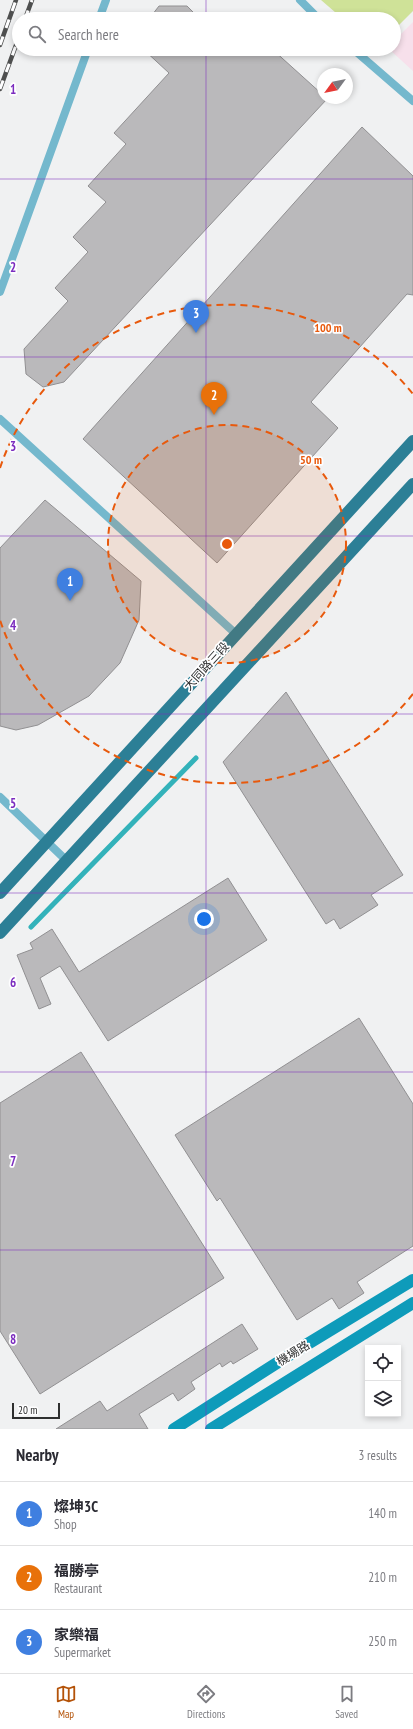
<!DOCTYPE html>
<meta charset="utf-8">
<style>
:root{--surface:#fff;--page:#f2f2f3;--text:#2b2b33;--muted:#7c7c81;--line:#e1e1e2;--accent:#b45309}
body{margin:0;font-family:"PT Sans Narrow","Noto Sans TC",sans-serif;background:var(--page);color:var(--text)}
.controls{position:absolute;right:12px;bottom:12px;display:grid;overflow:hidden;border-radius:0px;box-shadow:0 2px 6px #0003}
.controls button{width:36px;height:36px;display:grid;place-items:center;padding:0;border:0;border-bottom:1px solid var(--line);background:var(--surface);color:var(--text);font:20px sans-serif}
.compass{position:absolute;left:317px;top:68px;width:36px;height:36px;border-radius:50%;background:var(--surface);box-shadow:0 2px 6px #0003;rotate:237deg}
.scale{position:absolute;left:12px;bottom:10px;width:48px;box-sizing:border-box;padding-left:4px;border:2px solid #2e2f2f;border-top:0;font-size:11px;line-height:14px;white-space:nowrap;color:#2e2f2f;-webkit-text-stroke:3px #fefeff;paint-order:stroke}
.you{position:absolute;left:204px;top:919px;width:14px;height:14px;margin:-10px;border:3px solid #fff;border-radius:50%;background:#1a73e8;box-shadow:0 0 0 6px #1a73e833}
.badge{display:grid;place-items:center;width:26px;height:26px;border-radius:50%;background:var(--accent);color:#fff;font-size:13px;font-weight:700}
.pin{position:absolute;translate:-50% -33px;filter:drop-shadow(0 1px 2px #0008)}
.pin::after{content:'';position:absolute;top:21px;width:14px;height:12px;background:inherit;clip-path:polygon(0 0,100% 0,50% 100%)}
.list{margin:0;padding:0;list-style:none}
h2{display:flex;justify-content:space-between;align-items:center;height:52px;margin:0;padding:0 16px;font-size:17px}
h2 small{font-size:13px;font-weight:400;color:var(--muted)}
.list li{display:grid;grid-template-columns:26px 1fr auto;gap:12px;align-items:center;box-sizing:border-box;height:64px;padding:0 16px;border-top:1px solid var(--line)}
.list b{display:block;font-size:15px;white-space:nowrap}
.list p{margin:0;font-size:13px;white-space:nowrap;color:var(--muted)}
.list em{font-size:13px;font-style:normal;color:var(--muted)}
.icon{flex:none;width:22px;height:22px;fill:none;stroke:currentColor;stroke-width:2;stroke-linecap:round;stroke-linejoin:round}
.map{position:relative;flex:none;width:413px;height:1429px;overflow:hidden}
.search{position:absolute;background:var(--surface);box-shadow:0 2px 6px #0003;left:12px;right:12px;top:12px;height:44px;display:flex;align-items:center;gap:10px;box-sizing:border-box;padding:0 14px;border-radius:22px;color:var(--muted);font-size:15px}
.sheet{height:244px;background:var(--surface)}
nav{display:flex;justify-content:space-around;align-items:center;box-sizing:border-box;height:56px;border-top:1px solid var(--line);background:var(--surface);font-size:11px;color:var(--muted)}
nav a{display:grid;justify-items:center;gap:2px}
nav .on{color:var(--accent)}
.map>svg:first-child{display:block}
</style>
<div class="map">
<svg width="413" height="1429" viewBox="0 0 413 1429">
<rect width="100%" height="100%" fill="#f0f1f2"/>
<path fill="#f7e0eb" d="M413,22V71L389,49H394V41Z"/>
<path fill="#cfe298" d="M321,0H413V11L394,30V19H343Z"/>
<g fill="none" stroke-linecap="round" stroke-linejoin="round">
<path stroke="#33b2ba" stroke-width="5" d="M31,927L196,758"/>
</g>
<g fill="#bab9bb" stroke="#919092">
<path d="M159,6H187L200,19H149Z"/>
<path d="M143,49H272L323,95V98L327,99L64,382L43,387L26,374L24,349L68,301L55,288L88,252L73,237L106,202L88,186L126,144L114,133L169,73Z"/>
<path d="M362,127L413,176V295L407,294L311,402L338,428L217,563L83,439Z"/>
<path d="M45,500L141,581L139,620L120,663L89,696L38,725L16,730L0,726V548Z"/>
<path d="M286,692L403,875L371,895L378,905L340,929L334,919L326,924L223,762Z"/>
<path d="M228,878L267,940L108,1041L60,966L40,978L51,1004L39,1009L17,955L33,949L30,943L52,929L79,972Z"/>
<path d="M359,1018L413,1104V1246L357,1282L364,1293L339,1309L332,1298L297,1320L220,1198L217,1201L175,1135Z"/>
<path d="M81,1052L224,1278L40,1394L0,1331V1103Z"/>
<path d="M242,1324L258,1349L233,1364L231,1361L222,1367L220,1363L191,1382L195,1389L178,1401L173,1393L139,1414L148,1429H56L100,1401L107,1411Z"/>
</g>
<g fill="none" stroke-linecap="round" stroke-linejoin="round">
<g stroke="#74b8cd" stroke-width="8">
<path d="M300,0L319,19"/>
<path d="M99,19L106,0"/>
<path d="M353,49L413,101"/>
<path d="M0,292L88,49"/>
<path d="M0,419L236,634"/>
<path d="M0,797L67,861"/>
</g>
<g stroke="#0e9bba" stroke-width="12">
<path d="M174,1429L291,1354L413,1280"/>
<path d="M211,1429L413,1303"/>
</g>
<g stroke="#2c7f96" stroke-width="12">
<path d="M0,893L413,441"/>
<path d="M0,933L413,484"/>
</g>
<g stroke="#4e4f4f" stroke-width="4.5">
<g id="rail">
<path d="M25,19L32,0"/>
<path d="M0,45L16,0"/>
<path d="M0,89L19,37"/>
</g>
</g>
<use href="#rail" stroke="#fefeff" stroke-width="3" stroke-dasharray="9" stroke-linecap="butt"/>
</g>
<path fill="none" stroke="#7b2cbf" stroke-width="1" stroke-opacity="0.55" d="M206,0V19M206,49V1429M0,179H413M0,357H413M0,536H413M0,714H413M0,893H413M0,1072H413M0,1250H413"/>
<circle cx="227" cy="544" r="119" fill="#e8590c" fill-opacity=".12"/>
<g fill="none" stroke="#e8590c" stroke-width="2" stroke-dasharray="7 5">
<circle cx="227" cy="544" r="119"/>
<path d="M413 694A239 239 0 0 1 0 620M0 468A239 239 0 0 1 413 394"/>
</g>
<g text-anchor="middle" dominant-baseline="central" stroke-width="3.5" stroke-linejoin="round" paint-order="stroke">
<g font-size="12" fill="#2e2f2f" stroke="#fefeff">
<text transform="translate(206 666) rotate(-48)">大同路三段</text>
<text transform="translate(293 1353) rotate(-32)">機場路</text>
</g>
</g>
<g font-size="13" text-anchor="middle" font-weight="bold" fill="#7b2cbf" stroke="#fefeff" stroke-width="3.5" stroke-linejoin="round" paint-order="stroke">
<text x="13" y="94">1</text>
<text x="13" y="272">2</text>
<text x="13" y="451">3</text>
<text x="13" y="630">4</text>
<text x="13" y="808">5</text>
<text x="13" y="987">6</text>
<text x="13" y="1166">7</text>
<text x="13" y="1344">8</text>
</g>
<circle cx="227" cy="544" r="6" fill="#e8590c" stroke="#fefeff" stroke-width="2"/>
<g font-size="12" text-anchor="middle" font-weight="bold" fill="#e8590c" stroke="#fefeff" stroke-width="3.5" stroke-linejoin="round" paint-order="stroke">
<text x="328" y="332">100 m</text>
<text x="311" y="464">50 m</text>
</g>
</svg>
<div class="controls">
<button><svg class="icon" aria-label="locate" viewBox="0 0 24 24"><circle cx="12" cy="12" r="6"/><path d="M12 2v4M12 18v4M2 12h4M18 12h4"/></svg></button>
<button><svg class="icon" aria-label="layers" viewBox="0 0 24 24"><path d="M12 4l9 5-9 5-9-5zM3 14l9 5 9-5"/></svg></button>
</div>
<svg class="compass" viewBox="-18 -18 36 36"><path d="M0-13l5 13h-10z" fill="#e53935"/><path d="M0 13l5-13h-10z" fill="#7c7c81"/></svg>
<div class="scale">20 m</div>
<div class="you"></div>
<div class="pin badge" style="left:70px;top:601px;background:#3f7fe0">1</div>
<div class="pin badge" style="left:214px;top:415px;background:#e8710a">2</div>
<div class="pin badge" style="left:196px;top:333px;background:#3f7fe0">3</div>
<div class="search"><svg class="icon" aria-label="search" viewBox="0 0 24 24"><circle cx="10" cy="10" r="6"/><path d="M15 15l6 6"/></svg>Search here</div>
</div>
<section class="sheet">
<h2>Nearby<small>3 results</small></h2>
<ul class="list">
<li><span class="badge" style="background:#3f7fe0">1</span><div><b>燦坤3C</b><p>Shop</p></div><em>140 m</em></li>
<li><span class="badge" style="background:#e8710a">2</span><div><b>福勝亭</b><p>Restaurant</p></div><em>210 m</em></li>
<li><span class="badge" style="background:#3f7fe0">3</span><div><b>家樂福</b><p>Supermarket</p></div><em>250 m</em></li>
</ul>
</section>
<nav>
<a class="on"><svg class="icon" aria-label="map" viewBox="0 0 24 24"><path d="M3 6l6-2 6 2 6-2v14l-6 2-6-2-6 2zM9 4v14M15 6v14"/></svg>Map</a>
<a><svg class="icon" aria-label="directions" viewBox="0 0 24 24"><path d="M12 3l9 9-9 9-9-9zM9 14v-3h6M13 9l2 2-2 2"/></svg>Directions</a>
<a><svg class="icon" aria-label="saved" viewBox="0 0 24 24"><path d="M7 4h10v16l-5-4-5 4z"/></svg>Saved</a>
</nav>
